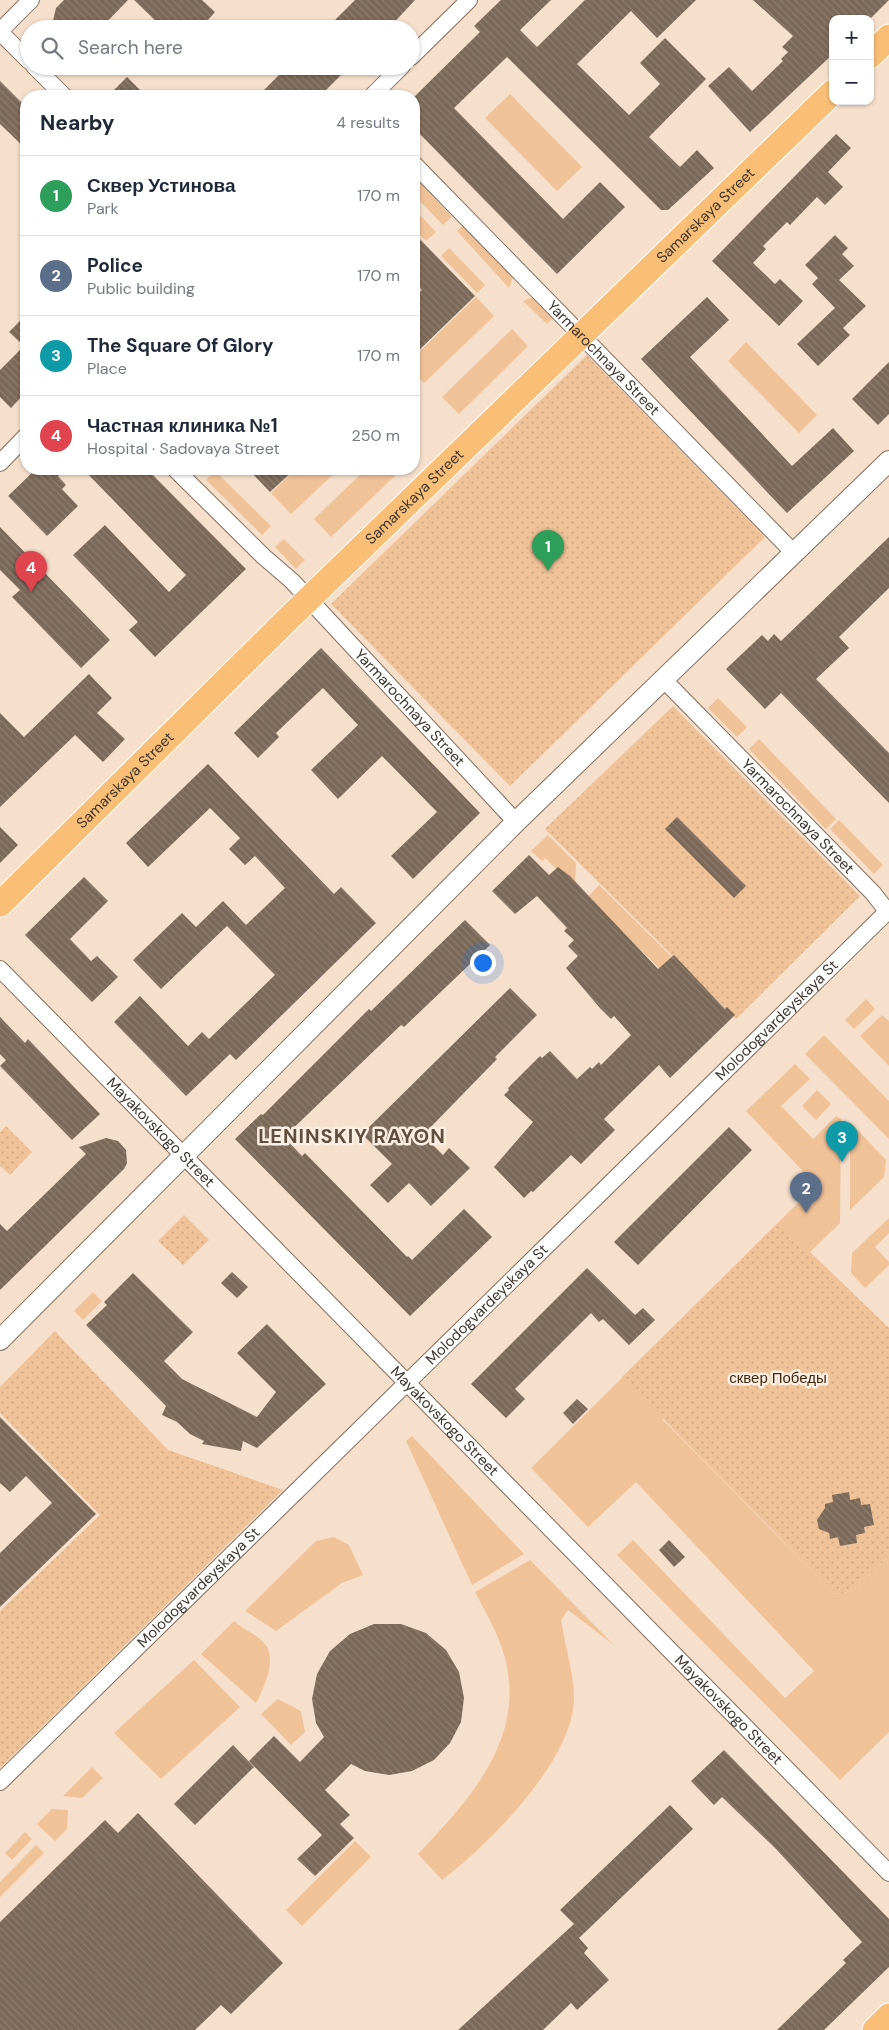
<!DOCTYPE html>
<meta charset="utf-8">
<style>
:root{--surface:#fff;--page:#f6f6f7;--text:#1f2937;--muted:#747a83;--line:#e0e1e3;--accent:#7c3aed}
body{margin:0;font-family:"DM Sans",sans-serif;background:var(--page);color:var(--text)}
.controls{position:absolute;right:15px;top:15px;display:grid;overflow:hidden;border-radius:10px;box-shadow:0 1px 4px #0004}
.controls button{width:45px;height:45px;display:grid;place-items:center;padding:0;border:0;border-bottom:1px solid var(--line);background:var(--surface);color:var(--text);font:25px sans-serif}
.you{position:absolute;left:482px;top:962px;width:18px;height:18px;margin:-12px;border:4px solid #fff;border-radius:50%;background:#1a73e8;box-shadow:0 0 0 8px #1a73e833}
.badge{display:grid;place-items:center;width:32px;height:32px;border-radius:50%;background:var(--accent);color:#fff;font-size:16px;font-weight:700}
.pin{position:absolute;translate:-50% -41px;filter:drop-shadow(0 1px 2px #0008)}
.pin::after{content:'';position:absolute;top:26px;width:18px;height:15px;background:inherit;clip-path:polygon(0 0,100% 0,50% 100%)}
.list{margin:0;padding:0;list-style:none}
h2{display:flex;justify-content:space-between;align-items:center;height:65px;margin:0;padding:0 20px;font-size:21px}
h2 small{font-size:16px;font-weight:400;color:var(--muted)}
.list li{display:grid;grid-template-columns:32px 1fr auto;gap:15px;align-items:center;box-sizing:border-box;height:80px;padding:0 20px;border-top:1px solid var(--line)}
.list b{display:block;font-size:19px;white-space:nowrap}
.list p{margin:0;font-size:16px;white-space:nowrap;color:var(--muted)}
.list em{font-size:16px;font-style:normal;color:var(--muted)}
.icon{flex:none;width:28px;height:28px;fill:none;stroke:currentColor;stroke-width:2;stroke-linecap:round;stroke-linejoin:round}
.map{position:relative;flex:none;width:889px;height:2030px;overflow:hidden}
.search{position:absolute;background:var(--surface);box-shadow:0 1px 4px #0004;left:20px;top:20px;width:400px;height:55px;display:flex;align-items:center;gap:12px;box-sizing:border-box;padding:0 18px;border-radius:28px;color:var(--muted);font-size:19px}
.panel{position:absolute;background:var(--surface);box-shadow:0 1px 4px #0004;left:20px;top:90px;width:400px;height:385px;border-radius:20px}
.map>svg:first-child{display:block}
</style>
<div class="map">
<svg width="889" height="2030" viewBox="0 0 889 2030">
<defs>
<pattern id="park-dots" width="8" height="8" patternUnits="userSpaceOnUse" patternTransform="scale(1.25)"><rect width="8" height="8" fill="#f0c298"/><path d="M2 2h.1M6 6h.1" fill="none" stroke="#cfa783" stroke-width="1.8" stroke-linecap="round"/></pattern>
<pattern id="building-back-hatch" width="6" height="6" patternUnits="userSpaceOnUse" patternTransform="scale(1.25)"><rect width="6" height="6" fill="#7b6857"/><path d="M-1 5l2 2M0 0l6 6M5-1l2 2" fill="none" stroke="#8e7e71"/></pattern>
</defs>
<rect width="100%" height="100%" fill="#f6e0cc"/>
<g fill="#f0c298">
<path d="M510,94L582,167L557,191L485,118Z"/>
<path d="M414,177L452,217L443,225L414,195Z"/>
<path d="M414,209L436,232L426,241L414,229Z"/>
<path d="M465,223L514,275L509,288L457,231Z"/>
<path d="M449,248L485,285L477,293L441,256Z"/>
<path d="M476,297L494,316L424,383L414,372V357Z"/>
<path d="M534,297L554,317L547,324L523,301Z"/>
<path d="M512,329L528,346L459,414L442,397Z"/>
<path d="M746,342L817,415L799,433L728,361Z"/>
<path d="M296,469H339L291,514L271,493Z"/>
<path d="M366,469H402L331,537L314,519Z"/>
<path d="M215,471L271,526L262,535L206,480Z"/>
<path d="M284,539L305,560L296,569L275,547Z"/>
<path d="M718,698L747,727L737,737L708,708Z"/>
<path d="M759,739L836,819L826,829L749,749Z"/>
<path d="M839,820L883,865L874,874L830,829Z"/>
<path d="M548,835L576,863L575,887L545,858L542,861L531,851Z"/>
<path d="M599,885L673,958L661,970L587,898Z"/>
<path d="M866,999L875,1009L854,1029L845,1020Z"/>
<path d="M882,1015L889,1021V1066L860,1036Z"/>
<path d="M824,1035L889,1101V1139L805,1054Z"/>
<path d="M795,1064L810,1079L781,1106L813,1139L836,1116L841,1119L840,1223L810,1252L635,1365L816,1185L746,1111Z"/>
<path d="M817,1090L831,1104L816,1120L802,1106Z"/>
<path d="M850,1122L886,1160L884,1177L850,1210Z"/>
<path d="M889,1218V1233L875,1247L889,1262V1265L865,1288L851,1273L852,1253Z"/>
<path d="M93,1292L102,1301L83,1320L74,1311Z"/>
<path d="M629,1371L668,1412L662,1419L835,1594L853,1591L889,1556V1732L840,1780L617,1555L633,1540L785,1698L814,1671L636,1482L588,1527L531,1468Z"/>
<path d="M412,1436L524,1554L472,1585L406,1441Z"/>
<path d="M334,1537L349,1545L363,1575L342,1583L276,1631L245,1611L316,1541Z"/>
<path d="M530,1560L614,1645L568,1610L561,1620C565,1646 574,1673 574,1699C573,1761 488,1845 442,1880L418,1854C469,1800 526,1740 505,1658C499,1635 486,1613 475,1592Z"/>
<path d="M234,1621C243,1629 256,1634 264,1643C278,1658 264,1688 256,1703L201,1654Z"/>
<path d="M194,1660L240,1707L161,1779L114,1733Z"/>
<path d="M278,1699L301,1711L305,1732L291,1745L261,1714Z"/>
<path d="M92,1767L103,1778L82,1798L63,1796Z"/>
<path d="M52,1809L68,1810L67,1829L55,1841L37,1824Z"/>
<path d="M25,1832L32,1839L12,1860L5,1853Z"/>
<path d="M355,1841L371,1857L302,1926L286,1910Z"/>
<path d="M36,1845L44,1853L0,1897V1882Z"/>
</g>
<g fill="url(#park-dots)">
<path d="M587,355L765,537L510,786L331,604Z"/>
<path d="M673,706L860,896L736,1019L545,829Z"/>
<path d="M6,1126L32,1152L10,1175L0,1166V1132Z"/>
<path d="M184,1215L209,1240L183,1265L158,1241Z"/>
<path d="M779,1222L889,1328V1556L853,1591L835,1594L622,1377Z"/>
<path d="M55,1331L168,1450L283,1490L0,1768V1611L100,1515L0,1413V1387Z"/>
</g>
<g fill="url(#building-back-hatch)">
<path d="M64,0H128L100,29H51L56,8Z"/>
<path d="M134,0H202L215,12L200,29H164Z"/>
<path d="M355,0H415L388,29H326Z"/>
<path d="M501,0H551L520,30L537,47L585,0H696L657,38L631,11L577,64L629,115L660,84L640,63L665,38L706,79L649,137L680,167L697,150L714,168L668,210H661L507,57L454,108L563,219L600,182L625,207L557,274L414,128V97L480,32L474,26Z"/>
<path d="M753,0H889L870,19H833V54L750,132L708,86L729,67L752,91L783,61L781,59L788,52L782,47L793,36Z"/>
<path d="M288,66H350L320,96H258Z"/>
<path d="M127,77L146,96H108Z"/>
<path d="M0,81L26,107V149L0,124Z"/>
<path d="M836,134L851,148L828,172L843,187L825,205L817,197L790,225L787,222L763,246L766,249L753,263L775,284L780,279L803,301L779,326L712,261Z"/>
<path d="M414,233L475,296L414,355V298L422,290L414,282Z"/>
<path d="M835,235L848,248L842,254L854,266L839,280L866,306L843,328L850,335L818,366L797,344L835,308L812,284L818,278L805,265Z"/>
<path d="M707,297L729,320L690,357L792,466L833,428L854,451L787,513L641,359Z"/>
<path d="M26,315V392L11,408L0,397V370L24,346L9,332Z"/>
<path d="M889,362V414L878,425L852,399Z"/>
<path d="M36,469H65L58,476L66,485L62,489L78,506L47,536L8,496Z"/>
<path d="M83,469H147L246,569L155,657L129,630L138,622L73,555L105,525L169,592L186,575Z"/>
<path d="M248,469H295L270,492Z"/>
<path d="M0,527L110,640L81,668L12,597L20,590L0,570Z"/>
<path d="M889,537V588L839,637L849,648L816,679L889,753V803L781,693L765,709L726,669L762,635L768,641L774,634L781,641Z"/>
<path d="M321,648L480,813L413,879L391,856L437,812L382,756L338,799L311,770L358,725L323,688L276,733L279,737L258,758L234,733Z"/>
<path d="M89,674L112,698L97,713L125,739L103,762L75,735L0,807V713L24,737Z"/>
<path d="M208,764L334,894L341,887L376,923L236,1060L230,1054L186,1096L114,1022L140,996L188,1046L202,1032L209,1039L275,975L227,926L161,989L133,960L182,913L196,927L223,901L246,925L285,888L255,856L245,865L229,849L240,838L210,808L148,867L126,843Z"/>
<path d="M677,817L746,886L734,898L665,829Z"/>
<path d="M0,827L18,845L0,863Z"/>
<path d="M529,855L549,875L558,867L570,876L658,969L674,955L725,1009L727,1007L735,1015L670,1078L659,1065L604,1119L615,1130L581,1164L571,1155L533,1192L531,1191L524,1198L494,1167L533,1122L504,1095L509,1090L508,1088L540,1056L542,1058L550,1051L577,1079L590,1067L592,1069L599,1062L601,1065L631,1035L614,1016L611,1019L599,1007L566,968L578,956L568,946L574,940L564,931L567,928L537,896L515,914L492,891Z"/>
<path d="M84,877L108,901L70,939L91,961L97,956L118,977L92,1002L25,935Z"/>
<path d="M465,920L490,945L404,1027L401,1025L284,1137L302,1156L305,1153L407,1257L408,1256L412,1260L464,1209L492,1237L410,1316L235,1139L261,1114L263,1115L369,1009L371,1011Z"/>
<path d="M510,988L537,1015L495,1057L497,1059L423,1135L443,1155L449,1148L470,1168L431,1206L409,1183L388,1203L370,1185L392,1164L362,1134Z"/>
<path d="M0,1017L25,1043L28,1039L100,1114L72,1140L0,1066L6,1060L0,1054Z"/>
<path d="M729,1127L752,1150L638,1265L614,1242Z"/>
<path d="M106,1138L118,1141L126,1150L127,1163L124,1169L0,1290V1224L7,1231L86,1154L79,1147Z"/>
<path d="M587,1268L635,1315L643,1308L655,1320L629,1345L603,1319L599,1322L591,1313L515,1389L525,1399L506,1418L471,1384Z"/>
<path d="M232,1272L248,1287L237,1298L221,1283Z"/>
<path d="M133,1273L193,1332L164,1361L182,1379L257,1417L276,1392L237,1353L267,1324L326,1384L257,1448L243,1441L241,1451L202,1444L204,1441L190,1434L177,1422L162,1415L166,1406L86,1325L107,1305L104,1302Z"/>
<path d="M577,1399L588,1409L573,1424L563,1413Z"/>
<path d="M0,1417L96,1514L0,1607V1553L52,1503L26,1476L10,1492L0,1483Z"/>
<path d="M849,1492L850,1500L860,1498L861,1505L870,1504L874,1525L864,1527L865,1533L856,1535L857,1543L840,1546L838,1537L830,1539L829,1533L819,1529L817,1520L825,1508V1504L833,1502L832,1495Z"/>
<path d="M669,1540L685,1557L674,1567L659,1550Z"/>
<path d="M374,1624H401L426,1633L446,1650L459,1672L464,1698L461,1722L450,1743L434,1760L412,1771L389,1775L365,1771L351,1764L325,1790L350,1815L340,1824L354,1838L315,1876L297,1859L322,1835L249,1761L274,1736L300,1762L324,1737L316,1723L312,1699L317,1674L330,1651L350,1634Z"/>
<path d="M233,1745L254,1767L195,1825L174,1804Z"/>
<path d="M724,1750L889,1919V1967L824,2030H777L846,1963L843,1960L862,1942L776,1849L722,1797L714,1805L691,1781Z"/>
<path d="M670,1805L693,1829L579,1938L588,1948L584,1953L609,1980L577,2010L571,2003L543,2030H458L574,1924L560,1910Z"/>
<path d="M138,1813L283,1963L231,2014L221,2005L195,2030H0V1922L105,1820L118,1833Z"/>
</g>
<g fill="none" stroke-linecap="round" stroke-linejoin="round">
<g stroke="#826e5d" stroke-width="18">
<g id="minor">
<path d="M0,31L31,0"/>
<path d="M0,32L29,61"/>
<path d="M411,57L469,0"/>
<path d="M34,66L64,96"/>
<path d="M372,96L402,66"/>
<path id="s1" d="M414,164L794,553"/>
<path d="M0,463L26,436"/>
<path id="s2" d="M175,469L263,556L292,581L516,822"/>
<path id="s3" d="M664,680L873,893L887,911"/>
<path id="s4" d="M0,969L889,1873"/>
<path id="s5" d="M0,1782L889,910"/>
</g>
</g>
<g stroke="#826e5d" stroke-width="22">
<path id="tertiary" d="M0,1340L516,822L889,461"/>
</g>
<g stroke="#fff" stroke-width="27">
<g id="primary">
<path d="M870,56L889,37"/>
<path id="s6" d="M0,904L291,616L833,92"/>
<path d="M875,2030L889,2016"/>
</g>
</g>
<use href="#minor" stroke="#fff" stroke-width="16"/>
<use href="#tertiary" stroke="#fff" stroke-width="20"/>
<use href="#primary" stroke="#fabf77" stroke-width="25"/>
</g>
<g text-anchor="middle" dominant-baseline="central" stroke-width="5" stroke-linejoin="round" paint-order="stroke">
<g font-size="15" fill="#3e352e" stroke="#fcefe3">
<text stroke="none"><textPath href="#s6" startOffset="986">Samarskaya Street</textPath></text>
<text stroke="none"><textPath href="#s1" startOffset="271">Yarmarochnaya Street</textPath></text>
<text stroke="none"><textPath href="#s6" startOffset="581">Samarskaya Street</textPath></text>
<text stroke="none"><textPath href="#s2" startOffset="335">Yarmarochnaya Street</textPath></text>
<text stroke="none"><textPath href="#s6" startOffset="176">Samarskaya Street</textPath></text>
<text stroke="none"><textPath href="#s3" startOffset="191">Yarmarochnaya Street</textPath></text>
<text stroke="none"><textPath href="#s5" startOffset="1088">Molodogvardeyskaya St</textPath></text>
<text stroke="none"><textPath href="#s4" startOffset="229">Mayakovskogo Street</textPath></text>
<text stroke="none"><textPath href="#s5" startOffset="682">Molodogvardeyskaya St</textPath></text>
<text stroke="none"><textPath href="#s4" startOffset="634">Mayakovskogo Street</textPath></text>
<text stroke="none"><textPath href="#s5" startOffset="278">Molodogvardeyskaya St</textPath></text>
<text stroke="none"><textPath href="#s4" startOffset="1039">Mayakovskogo Street</textPath></text>
</g>
<g font-size="15" fill="#42290e" stroke="#fcefe3">
<text x="778" y="1378">сквер Победы</text>
</g>
<g font-size="20" font-weight="bold" letter-spacing="1" fill="#614f3e" stroke="#fcefe3">
<text x="352" y="1136">LENINSKIY RAYON</text>
</g>
</g>
</svg>
<div class="controls">
<button>+</button>
<button>−</button>
</div>
<div class="you"></div>
<div class="pin badge" style="left:548px;top:571px;background:#2e9e5b">1</div>
<div class="pin badge" style="left:806px;top:1213px;background:#5c6f8a">2</div>
<div class="pin badge" style="left:842px;top:1162px;background:#0f9aa8">3</div>
<div class="pin badge" style="left:31px;top:592px;background:#e0444e">4</div>
<div class="search"><svg class="icon" aria-label="search" viewBox="0 0 24 24"><circle cx="10" cy="10" r="6"/><path d="M15 15l6 6"/></svg>Search here</div>
<section class="panel">
<h2>Nearby<small>4 results</small></h2>
<ul class="list">
<li><span class="badge" style="background:#2e9e5b">1</span><div><b>Сквер Устинова</b><p>Park</p></div><em>170 m</em></li>
<li><span class="badge" style="background:#5c6f8a">2</span><div><b>Police</b><p>Public building</p></div><em>170 m</em></li>
<li><span class="badge" style="background:#0f9aa8">3</span><div><b>The Square Of Glory</b><p>Place</p></div><em>170 m</em></li>
<li><span class="badge" style="background:#e0444e">4</span><div><b>Частная клиника №1</b><p>Hospital · Sadovaya Street</p></div><em>250 m</em></li>
</ul>
</section>
</div>
